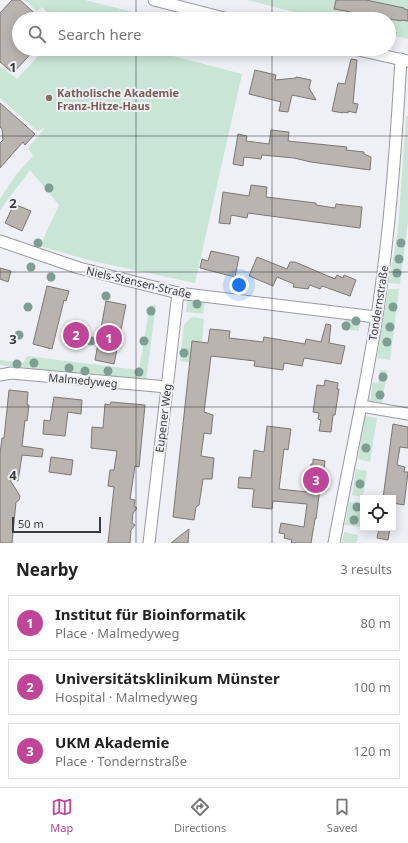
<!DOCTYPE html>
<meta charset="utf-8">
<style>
:root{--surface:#fff;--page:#f2f2f2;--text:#222;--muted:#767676;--line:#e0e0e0;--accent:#be4598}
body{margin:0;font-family:"Noto Sans",sans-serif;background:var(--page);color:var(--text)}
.controls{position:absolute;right:12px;bottom:12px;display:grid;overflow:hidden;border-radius:0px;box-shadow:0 2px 10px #0003}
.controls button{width:36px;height:36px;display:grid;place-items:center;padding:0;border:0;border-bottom:1px solid var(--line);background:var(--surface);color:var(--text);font:20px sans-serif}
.scale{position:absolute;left:12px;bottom:10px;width:89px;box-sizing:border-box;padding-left:4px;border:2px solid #3c3c3f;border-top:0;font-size:11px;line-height:14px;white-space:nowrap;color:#3c3c3f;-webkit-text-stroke:3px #eef0f6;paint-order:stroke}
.you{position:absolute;left:239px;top:285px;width:14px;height:14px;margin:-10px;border:3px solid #fff;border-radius:50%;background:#1a73e8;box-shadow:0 0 0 6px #1a73e833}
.badge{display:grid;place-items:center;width:26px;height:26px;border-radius:50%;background:var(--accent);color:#fff;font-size:13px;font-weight:700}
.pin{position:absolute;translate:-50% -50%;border:2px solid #fff;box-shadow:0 1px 4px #0006}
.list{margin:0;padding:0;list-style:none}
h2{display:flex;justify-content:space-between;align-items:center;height:52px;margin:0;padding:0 16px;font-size:17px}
h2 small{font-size:13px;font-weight:400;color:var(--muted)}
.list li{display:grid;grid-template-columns:26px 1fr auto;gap:12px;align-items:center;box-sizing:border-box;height:56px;margin:0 8px 8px;padding:0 8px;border:1px solid var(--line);border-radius:0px}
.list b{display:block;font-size:15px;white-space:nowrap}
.list p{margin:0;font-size:13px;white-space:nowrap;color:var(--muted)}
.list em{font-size:13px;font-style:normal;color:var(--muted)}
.icon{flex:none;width:22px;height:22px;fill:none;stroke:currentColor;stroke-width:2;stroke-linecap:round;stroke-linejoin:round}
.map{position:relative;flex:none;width:408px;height:543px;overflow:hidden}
.search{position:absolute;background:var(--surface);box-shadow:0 2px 10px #0003;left:12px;right:12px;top:12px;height:44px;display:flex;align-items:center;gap:10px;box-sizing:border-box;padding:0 14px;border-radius:22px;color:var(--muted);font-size:15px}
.sheet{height:244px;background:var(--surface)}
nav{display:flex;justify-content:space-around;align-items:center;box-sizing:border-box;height:56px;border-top:1px solid var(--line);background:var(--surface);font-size:11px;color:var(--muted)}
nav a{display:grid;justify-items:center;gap:2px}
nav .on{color:var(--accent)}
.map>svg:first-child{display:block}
</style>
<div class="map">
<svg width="408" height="543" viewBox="0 0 408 543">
<rect width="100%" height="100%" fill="#eef0f6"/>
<g fill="#c8e5d6">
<path d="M24,0H85L161,19H54L42,7L37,11Z"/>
<path d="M247,0H408V39L389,35V19H322Z"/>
<path d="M38,49H155L154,51L242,74L195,283L88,260L40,246L59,205L30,170L0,210V199L15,176L33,156L28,148L45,128L37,131L0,98V66L17,79L41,53Z"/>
<path d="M406,116H408V221L400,284L389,283L398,229Z"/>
<path d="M388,289H399L390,360L377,358Z"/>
<path d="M187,299L205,301L203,314L186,312Z"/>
<path d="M150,305H156L146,381L0,365V360L23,363L27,356L139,370Z"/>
<path d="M346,316L360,318L359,331L344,329Z"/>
<path d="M194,317L204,319L202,343L191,342L190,347H192L199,364L180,361L184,325L190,318Z"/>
<path d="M380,370L387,371L382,403L370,401L373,382L378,383Z"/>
<path d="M365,416L377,418L370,462L358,459Z"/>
<path d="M356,469L367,471L363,497L352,495Z"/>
<path d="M349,502L363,504L360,527L345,525Z"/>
<path d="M344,532L358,535L357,543H342Z"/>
</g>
<g fill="#b9b4b0" stroke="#7c7773">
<path d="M12,0H20L41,19H19V49H35L13,73L0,62V13Z"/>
<path d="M336,0H366L404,8V9L408,10V21L401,20V21L334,9Z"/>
<path d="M351,59L357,60L353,103L358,104L356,113L348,111V113L343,112V113L332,111L338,83L345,84Z"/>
<path d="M255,70L276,75L275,80L296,78V77L311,80L309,88L316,100L292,95L288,112L279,111L281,102L249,94Z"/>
<path d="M0,103L35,134L25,145L23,142L0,168V143L3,140L2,129L0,127Z"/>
<path d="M271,130L289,132L288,141L347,147L346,150L364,152V154L371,157L370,170L311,162L294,158L262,155L261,159L244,157L243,166L233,164L238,134L247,136L246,141L269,144Z"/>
<path d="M251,185L267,187L266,197L316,203V205L335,208L336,204L362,207L360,228L248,213L247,218L231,215L230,224L219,223L223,192L249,196Z"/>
<path d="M14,204L31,211L22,231L5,223Z"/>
<path d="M211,251L239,257L235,277L200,268L202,259L208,261Z"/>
<path d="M257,257L287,269L290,262H295L335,279L337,275L343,278L344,275L356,280L350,296L322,286L320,289L310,285L308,289L293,287L294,284L277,277L273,286L249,276Z"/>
<path d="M0,268L11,271L8,282L0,279Z"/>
<path d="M47,286L69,291L66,301L64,300L52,349L33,344Z"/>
<path d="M106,301L126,305L114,364L95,360Z"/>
<path d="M326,324L331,325L329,343L345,346L341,364L304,358L302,366L284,363L283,370L254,366L255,361L211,356L204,412L213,415L211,434L204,433L201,456L214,458L212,479H203L199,505L196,507L194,520L173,517L192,341L208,343L210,329L230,331L229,338L263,342L264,337L305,344L306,339L321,342Z"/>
<path d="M325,380L338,383L337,389H339L335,415H333L331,432L319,431L321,420L318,419L319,413L313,412L317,385L324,386Z"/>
<path d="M9,390L28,392L27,405H29L27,421L25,420L22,446L43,449L42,457L22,455L18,481L10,480L20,496L19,500L16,502L12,543H0V454L2,438H4Z"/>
<path d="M54,397L82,400L81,414L68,412L65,436L43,434L44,420L50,421Z"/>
<path d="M111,402L145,405L139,467L135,466L130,499L135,500L134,506L137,508L133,513L132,523L135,525L131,530L130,543H108L114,487L108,486L110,470H114L117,451L91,448L92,427L103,428L105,404L110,405Z"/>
<path d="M393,424L408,427V448L400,447L397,465L405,467L404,472H408L404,505L393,503V498H383Z"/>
<path d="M267,426L291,429L288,450L284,449L279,489L307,492L311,464H313V459L325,461L322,488H320L316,519H315L311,543H291L292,540L284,538L285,534L279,533L281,523L304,527L307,504L273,501L272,509L252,507L254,489L238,488L239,477L251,478L254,450L264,452Z"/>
<path d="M51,457L73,460L71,475L49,472Z"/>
<path d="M379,528H390L388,540L377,538Z"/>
<path d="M189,529L188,543H171L181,535Z"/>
</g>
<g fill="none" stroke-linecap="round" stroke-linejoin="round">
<g stroke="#999aa0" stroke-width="13">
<g id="minor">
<path d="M154,0L228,19"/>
<path d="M354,49L407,61"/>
<path d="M0,241L79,268L178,293L376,317"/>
<path d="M0,375L11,373L167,387"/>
<path d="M361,406L408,414"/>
<path d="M149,543L178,293"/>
<path d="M334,543C348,467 365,392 377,316C390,231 396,145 401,59"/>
</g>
</g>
<use href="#minor" stroke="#fff" stroke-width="11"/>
</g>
<g fill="#7e9e94">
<circle cx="49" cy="188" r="4.5"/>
<circle cx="38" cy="243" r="4.5"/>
<circle cx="401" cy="243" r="4.5"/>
<circle cx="399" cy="259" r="4.5"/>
<circle cx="31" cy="267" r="4.5"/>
<circle cx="397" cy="273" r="4.5"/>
<circle cx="51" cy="277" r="4.5"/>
<circle cx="106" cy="296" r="4.5"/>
<circle cx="197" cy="304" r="4.5"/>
<circle cx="28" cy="307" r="4.5"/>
<circle cx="393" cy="307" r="4.5"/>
<circle cx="151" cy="311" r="4.5"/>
<circle cx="356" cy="321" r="4.5"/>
<circle cx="346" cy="326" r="4.5"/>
<circle cx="390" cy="327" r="4.5"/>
<circle cx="19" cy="335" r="4.5"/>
<circle cx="91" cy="341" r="4.5"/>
<circle cx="144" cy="341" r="4.5"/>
<circle cx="387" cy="342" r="4.5"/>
<circle cx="184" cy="353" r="4.5"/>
<circle cx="34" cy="363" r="4.5"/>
<circle cx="17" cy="364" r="4.5"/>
<circle cx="69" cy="368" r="4.5"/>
<circle cx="85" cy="371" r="4.5"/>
<circle cx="108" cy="371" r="4.5"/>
<circle cx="139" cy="372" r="4.5"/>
<circle cx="383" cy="377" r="4.5"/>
<circle cx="380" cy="395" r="4.5"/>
<circle cx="366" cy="448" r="4.5"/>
<circle cx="360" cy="484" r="4.5"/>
<circle cx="357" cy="507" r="4.5"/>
<circle cx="354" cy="520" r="4.5"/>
</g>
<path fill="none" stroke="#3c3c3f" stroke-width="1" stroke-opacity="0.55" d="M136,0V19M272,0V19M136,49V543M272,49V543M0,136H408M0,272H408M0,407H408"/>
<circle fill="#8d6e63" stroke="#eef0f6" stroke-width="1.5" cx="49" cy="98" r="4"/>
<g text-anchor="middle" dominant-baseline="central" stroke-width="4" stroke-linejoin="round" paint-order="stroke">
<g font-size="11" font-weight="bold" fill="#785e54" stroke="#eef0f6" text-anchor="start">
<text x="57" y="92">Katholische Akademie<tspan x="57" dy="13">Franz-Hitze-Haus</tspan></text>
</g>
<g font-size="11" fill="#3c3c3f" stroke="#eef0f6">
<text transform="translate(139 282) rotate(13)">Niels-Stensen-Straße</text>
<text transform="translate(378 303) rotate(-81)">Tondernstraße</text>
<text transform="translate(83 380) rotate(5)">Malmedyweg</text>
<text transform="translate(163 418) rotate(-83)">Eupener Weg</text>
</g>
</g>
<g font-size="13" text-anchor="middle" font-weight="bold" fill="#3c3c3f" stroke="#eef0f6" stroke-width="4" stroke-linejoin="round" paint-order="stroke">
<text x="13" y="72">1</text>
<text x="13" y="208">2</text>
<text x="13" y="344">3</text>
<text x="13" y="480">4</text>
</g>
</svg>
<div class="controls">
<button><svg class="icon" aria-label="locate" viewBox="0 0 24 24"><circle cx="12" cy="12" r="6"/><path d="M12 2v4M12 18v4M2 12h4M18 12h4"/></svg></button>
</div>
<div class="scale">50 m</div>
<div class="you"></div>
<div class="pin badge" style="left:109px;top:338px">1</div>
<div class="pin badge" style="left:76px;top:335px">2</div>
<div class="pin badge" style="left:316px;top:480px">3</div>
<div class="search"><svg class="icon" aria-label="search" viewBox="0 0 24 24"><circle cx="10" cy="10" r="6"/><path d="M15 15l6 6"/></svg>Search here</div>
</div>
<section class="sheet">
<h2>Nearby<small>3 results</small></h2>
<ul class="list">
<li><span class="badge">1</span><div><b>Institut für Bioinformatik</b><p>Place · Malmedyweg</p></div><em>80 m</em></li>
<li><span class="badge">2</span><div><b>Universitätsklinikum Münster</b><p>Hospital · Malmedyweg</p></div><em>100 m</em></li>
<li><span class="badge">3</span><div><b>UKM Akademie</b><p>Place · Tondernstraße</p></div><em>120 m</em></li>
</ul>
</section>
<nav>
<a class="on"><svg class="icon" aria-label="map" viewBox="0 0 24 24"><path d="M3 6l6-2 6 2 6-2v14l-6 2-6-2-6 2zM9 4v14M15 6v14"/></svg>Map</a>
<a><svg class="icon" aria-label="directions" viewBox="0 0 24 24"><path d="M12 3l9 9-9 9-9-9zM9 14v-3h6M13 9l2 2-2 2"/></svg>Directions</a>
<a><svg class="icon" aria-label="saved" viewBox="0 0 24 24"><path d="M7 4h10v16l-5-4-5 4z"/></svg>Saved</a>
</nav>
